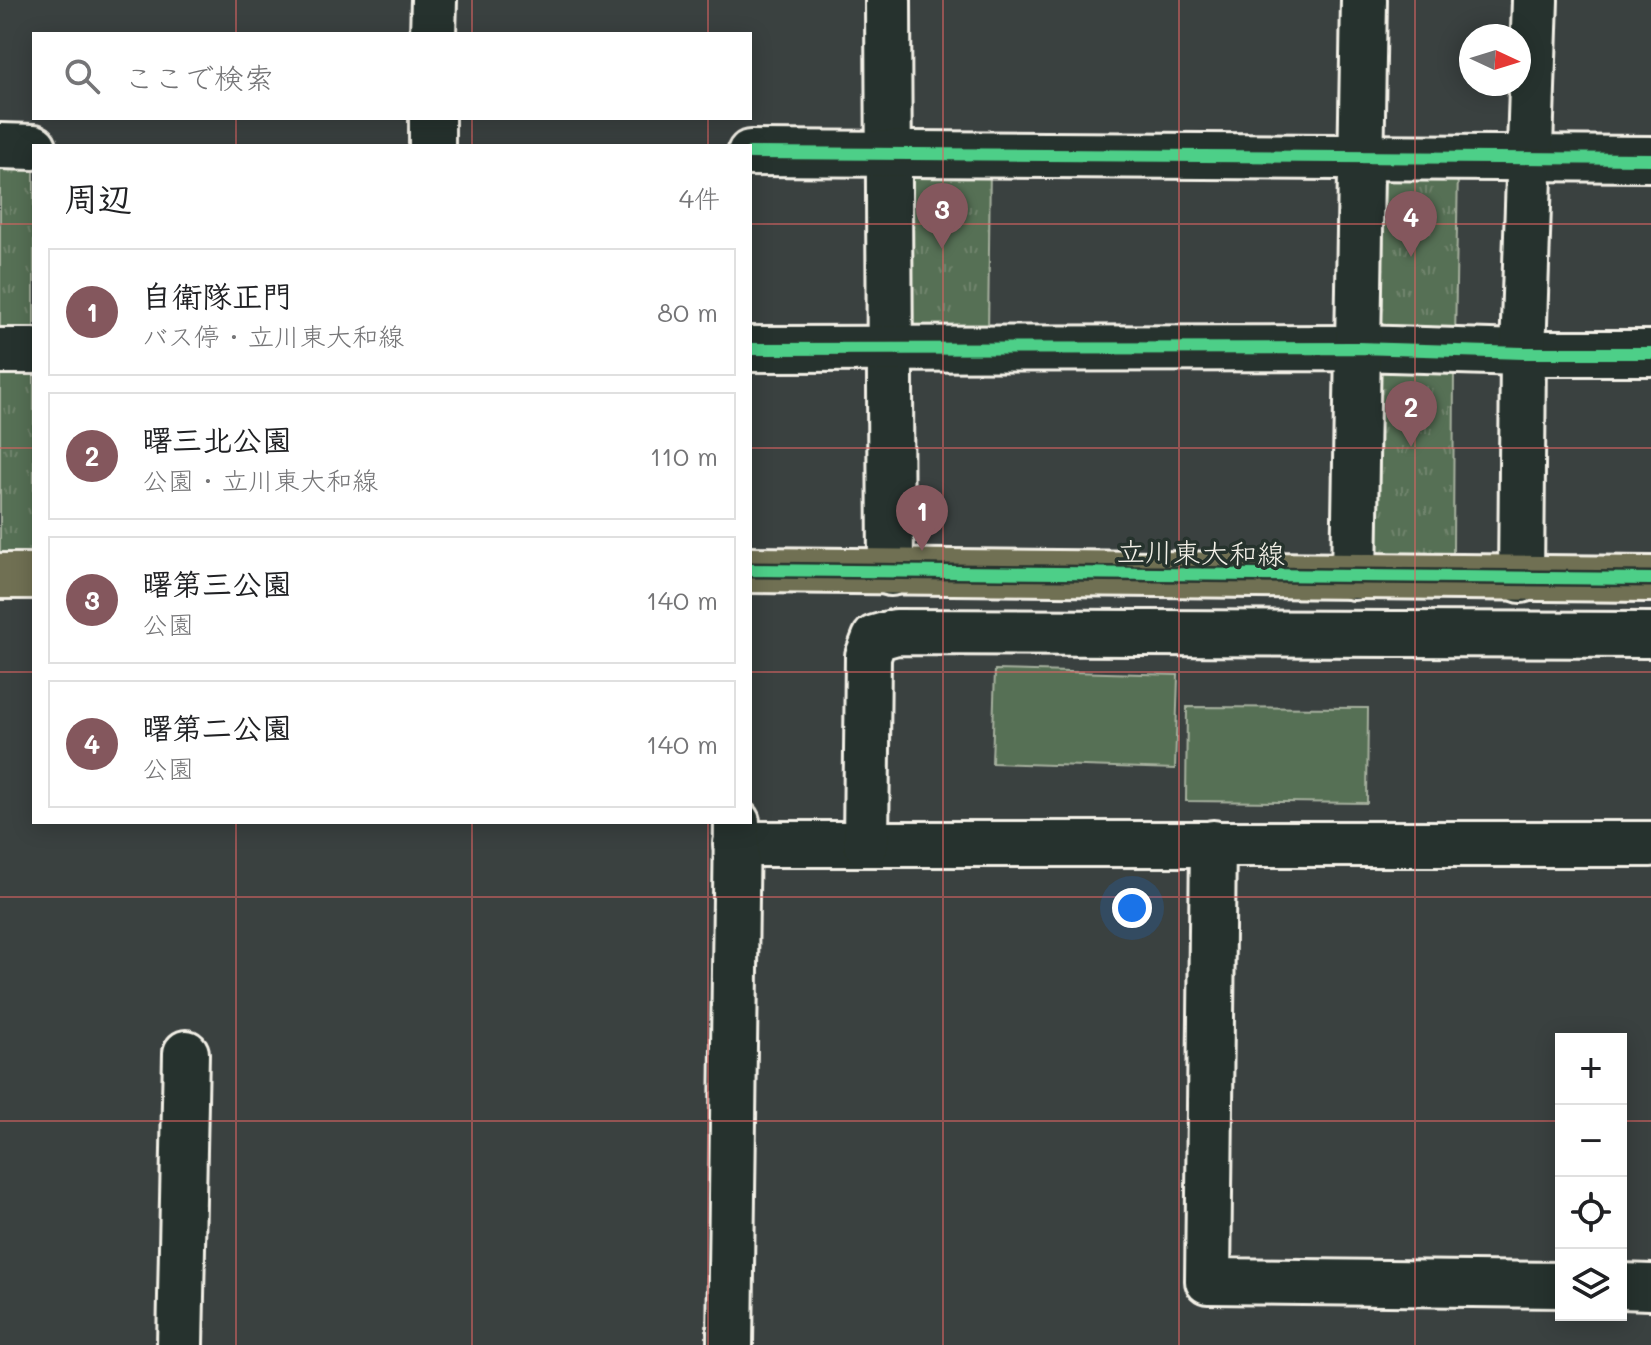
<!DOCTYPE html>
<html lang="ja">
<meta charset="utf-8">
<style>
:root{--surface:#fff;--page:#f6f6f6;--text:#202124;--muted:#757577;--line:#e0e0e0;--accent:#84575d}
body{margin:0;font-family:Mali,"Klee One",sans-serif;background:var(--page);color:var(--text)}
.controls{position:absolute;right:24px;bottom:24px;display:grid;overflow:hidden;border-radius:0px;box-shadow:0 4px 20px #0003}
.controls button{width:72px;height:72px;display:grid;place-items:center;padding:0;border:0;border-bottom:2px solid var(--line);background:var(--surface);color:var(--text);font:40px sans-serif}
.compass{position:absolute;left:1459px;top:24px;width:72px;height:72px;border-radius:50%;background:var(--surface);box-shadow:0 4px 20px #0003;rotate:94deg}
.you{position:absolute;left:1132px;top:908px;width:28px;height:28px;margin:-20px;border:6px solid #fff;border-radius:50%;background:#1a73e8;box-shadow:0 0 0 12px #1a73e833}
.badge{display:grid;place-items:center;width:52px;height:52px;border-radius:50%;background:var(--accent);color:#fff;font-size:26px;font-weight:700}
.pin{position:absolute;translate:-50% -66px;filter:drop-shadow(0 2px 4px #0008)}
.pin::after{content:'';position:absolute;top:42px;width:28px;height:24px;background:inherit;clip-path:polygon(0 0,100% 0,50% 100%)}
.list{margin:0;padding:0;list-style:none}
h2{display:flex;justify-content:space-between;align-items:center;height:104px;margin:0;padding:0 32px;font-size:34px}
h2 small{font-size:26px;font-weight:400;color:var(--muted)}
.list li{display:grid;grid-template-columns:52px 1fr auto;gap:24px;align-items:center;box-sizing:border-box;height:128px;margin:0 16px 16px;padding:0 16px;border:2px solid var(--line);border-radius:0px}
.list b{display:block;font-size:30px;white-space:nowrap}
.list p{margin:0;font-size:26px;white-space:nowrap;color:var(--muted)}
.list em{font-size:26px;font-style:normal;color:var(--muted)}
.icon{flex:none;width:44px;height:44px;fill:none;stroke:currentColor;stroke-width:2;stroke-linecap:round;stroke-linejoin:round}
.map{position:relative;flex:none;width:1651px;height:1345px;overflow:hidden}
.search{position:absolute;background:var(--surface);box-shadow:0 4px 20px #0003;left:32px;top:32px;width:720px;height:88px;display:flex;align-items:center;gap:20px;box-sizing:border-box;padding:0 28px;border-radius:0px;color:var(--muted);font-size:30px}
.panel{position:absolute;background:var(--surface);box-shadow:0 4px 20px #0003;left:32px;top:144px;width:720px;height:680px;border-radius:0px}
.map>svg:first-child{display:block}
</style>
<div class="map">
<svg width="1651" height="1345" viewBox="0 0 1651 1345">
<defs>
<pattern id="grass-tufts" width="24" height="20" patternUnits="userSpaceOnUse" patternTransform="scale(2)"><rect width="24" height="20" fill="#576f54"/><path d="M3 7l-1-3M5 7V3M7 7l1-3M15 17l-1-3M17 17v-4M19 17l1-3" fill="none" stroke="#70846d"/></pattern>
</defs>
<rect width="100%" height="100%" fill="#3a4140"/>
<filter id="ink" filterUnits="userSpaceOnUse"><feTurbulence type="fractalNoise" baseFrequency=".0125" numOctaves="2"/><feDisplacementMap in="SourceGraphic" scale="16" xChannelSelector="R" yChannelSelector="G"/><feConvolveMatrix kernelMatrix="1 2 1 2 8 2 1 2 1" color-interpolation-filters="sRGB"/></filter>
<g filter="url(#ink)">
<g fill="url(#grass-tufts)" stroke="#a6b09e" stroke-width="2">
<rect x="0" y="151" width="34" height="196"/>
<path d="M897,162L990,163L988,336L895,335Z"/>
<path d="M1458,168L1455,342L1363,340L1366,173Z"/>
<path d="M0,355H34V573L0,572Z"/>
<path d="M1368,363H1454L1453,554H1378L1368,532Z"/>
</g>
<g fill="#576f54" stroke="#a6b09e" stroke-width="2">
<path d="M995,670L1178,675L1175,769L992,763Z"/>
<path d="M1187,707L1368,708L1367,803L1186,801Z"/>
</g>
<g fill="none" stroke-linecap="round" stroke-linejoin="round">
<g stroke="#f4f1e8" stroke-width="50">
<g id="minor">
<path d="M888,0L891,573"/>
<path d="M433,34L434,0"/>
<path d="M0,146L34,147"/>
<path d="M432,146V118"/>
<path d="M750,153L1651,159"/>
<path d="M750,349L1358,348L1523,353H1651"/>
<path d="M0,351H34"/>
<path d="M1354,577L1364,0"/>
<path d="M1521,580L1523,353L1535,0"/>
<path d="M1213,843L1208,1281L1561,1285"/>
<path d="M736,844H1651"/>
<path d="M866,844L868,656L875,638L896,632L1651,635"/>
<path d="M1621,1286L1651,1287"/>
<path d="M180,1345L186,1053"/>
<path d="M730,1345L737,822"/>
</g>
</g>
<g stroke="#f4f1e8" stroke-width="50">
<g id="major">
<path d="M750,570L1651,579"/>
<path d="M0,576H34"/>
</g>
</g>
<use href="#minor" stroke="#26332d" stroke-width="44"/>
<use href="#major" stroke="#706f52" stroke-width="44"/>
<g stroke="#26332d" stroke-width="17">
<g id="cycleway">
<path d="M750,153L1651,159"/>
<path d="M750,349L1358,348L1523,353H1651"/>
<path d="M750,570L1651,579"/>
</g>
</g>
<use href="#cycleway" stroke="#4dcf88" stroke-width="12"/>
</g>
</g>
<path fill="none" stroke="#df6462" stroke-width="2" stroke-opacity="0.55" d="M236,0V34M472,0V34M708,0V34M943,0V1345M1179,0V1345M1415,0V1345M236,118V146M472,118V146M708,118V146M0,224H34M750,224H1651M0,448H34M750,448H1651M0,672H34M750,672H1651M236,822V1345M472,822V1345M708,822V1345M0,897H1651M0,1121H1561M1621,1121H1651"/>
<g text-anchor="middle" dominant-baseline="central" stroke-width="7" stroke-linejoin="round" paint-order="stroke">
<g font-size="28" fill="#f4f1e8" stroke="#26332d">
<text transform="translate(1201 552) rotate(1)">立川東大和線</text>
</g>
</g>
</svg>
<div class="controls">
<button>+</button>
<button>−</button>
<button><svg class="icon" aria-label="locate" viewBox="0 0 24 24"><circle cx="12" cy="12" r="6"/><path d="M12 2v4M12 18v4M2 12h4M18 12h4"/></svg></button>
<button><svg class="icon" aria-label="layers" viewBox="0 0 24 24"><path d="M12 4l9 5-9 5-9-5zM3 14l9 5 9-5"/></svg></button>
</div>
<svg class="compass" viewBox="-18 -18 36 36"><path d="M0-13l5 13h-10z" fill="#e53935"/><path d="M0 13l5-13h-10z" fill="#757577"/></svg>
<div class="you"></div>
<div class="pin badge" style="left:922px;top:551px">1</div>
<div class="pin badge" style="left:1411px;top:447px">2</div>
<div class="pin badge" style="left:942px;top:249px">3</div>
<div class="pin badge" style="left:1411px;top:257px">4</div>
<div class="search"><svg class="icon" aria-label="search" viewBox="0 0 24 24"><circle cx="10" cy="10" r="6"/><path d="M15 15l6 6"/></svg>ここで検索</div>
<section class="panel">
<h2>周辺<small>4件</small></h2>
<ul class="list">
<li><span class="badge">1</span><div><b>自衛隊正門</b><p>バス停 · 立川東大和線</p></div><em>80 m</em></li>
<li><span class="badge">2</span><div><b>曙三北公園</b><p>公園 · 立川東大和線</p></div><em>110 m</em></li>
<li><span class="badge">3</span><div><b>曙第三公園</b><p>公園</p></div><em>140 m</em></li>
<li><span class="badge">4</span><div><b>曙第二公園</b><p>公園</p></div><em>140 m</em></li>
</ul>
</section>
</div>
